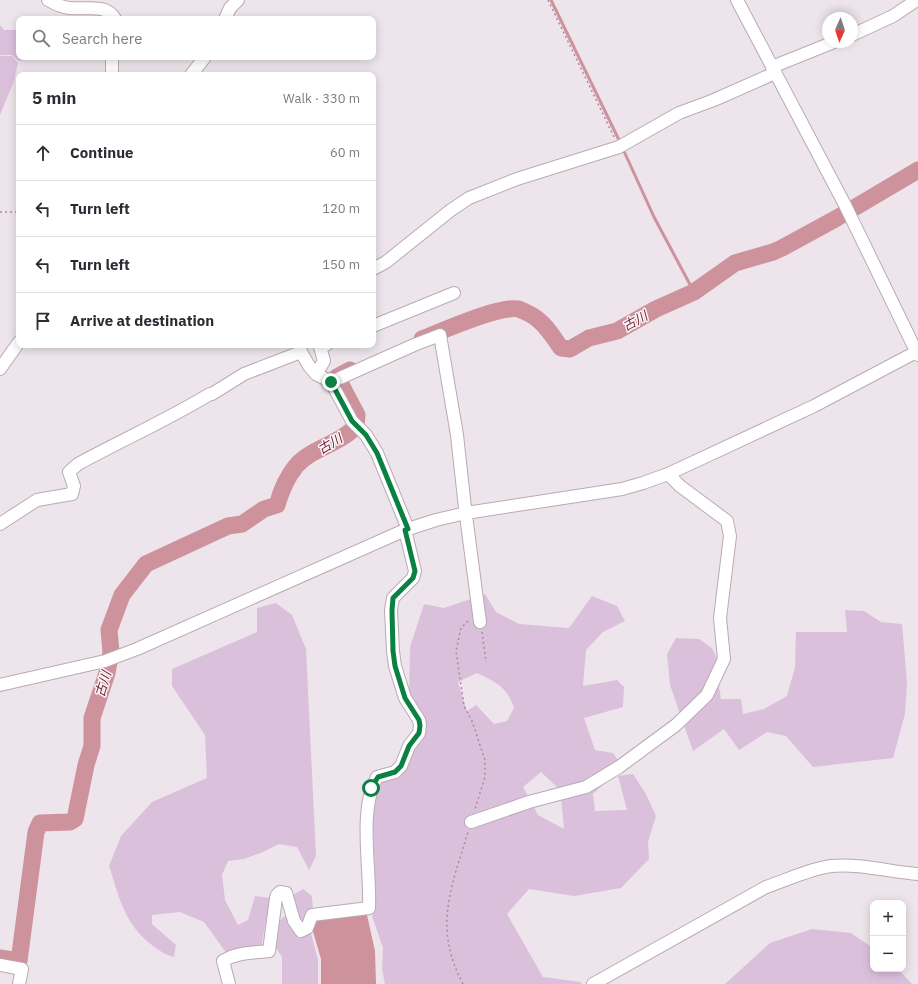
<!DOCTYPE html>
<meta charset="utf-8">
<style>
:root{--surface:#fff;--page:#f7f7f7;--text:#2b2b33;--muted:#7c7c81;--line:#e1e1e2}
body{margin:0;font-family:"IBM Plex Sans","Noto Sans JP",sans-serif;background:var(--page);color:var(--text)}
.controls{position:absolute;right:12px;bottom:12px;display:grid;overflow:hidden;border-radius:8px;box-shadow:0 2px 10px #0003}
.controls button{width:36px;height:36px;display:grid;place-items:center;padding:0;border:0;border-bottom:1px solid var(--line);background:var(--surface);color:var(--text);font:20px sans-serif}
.compass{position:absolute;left:822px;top:12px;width:36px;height:36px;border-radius:50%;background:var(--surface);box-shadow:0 2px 10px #0003;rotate:183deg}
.stop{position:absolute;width:12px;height:12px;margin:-9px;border:3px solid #0b8043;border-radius:50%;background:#fff}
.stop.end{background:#0b8043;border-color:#fff;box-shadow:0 1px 4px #0008}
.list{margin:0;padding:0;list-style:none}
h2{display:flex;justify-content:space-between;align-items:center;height:52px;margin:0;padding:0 16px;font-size:17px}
h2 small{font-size:13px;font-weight:400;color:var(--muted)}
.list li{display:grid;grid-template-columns:26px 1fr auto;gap:12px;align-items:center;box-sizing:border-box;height:56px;padding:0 16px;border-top:1px solid var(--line)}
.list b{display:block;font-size:15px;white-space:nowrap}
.list em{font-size:13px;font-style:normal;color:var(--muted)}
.icon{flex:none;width:22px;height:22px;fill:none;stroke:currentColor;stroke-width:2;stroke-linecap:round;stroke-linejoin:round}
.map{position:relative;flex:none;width:918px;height:984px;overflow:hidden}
.search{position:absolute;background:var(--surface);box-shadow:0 2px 10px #0003;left:16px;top:16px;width:360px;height:44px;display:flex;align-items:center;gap:10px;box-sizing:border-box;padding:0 14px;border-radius:8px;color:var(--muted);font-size:15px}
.panel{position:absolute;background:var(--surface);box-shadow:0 2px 10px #0003;left:16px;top:72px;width:360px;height:276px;border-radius:8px}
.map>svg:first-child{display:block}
</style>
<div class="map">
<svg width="918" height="984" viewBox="0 0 918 984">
<rect width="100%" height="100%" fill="#ede5eb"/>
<g fill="#dbc0dc" fill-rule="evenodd">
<path d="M0,25L4,30H19V57L43,58L19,61L12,55H0Z"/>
<path d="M0,56H12L18,63L14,81L0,115Z"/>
<path d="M485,594L496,612L519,624L569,628L592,596L617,606L625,621L603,632L586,650L583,686L617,680L624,687L623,707L584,718L595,750L613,753L619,762L585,785L560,790L541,772L523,787L538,815L564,829L561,798L606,782L593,794L595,811L627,810L618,776L633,774L646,794L656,816L648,842L649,859L621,888L574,896L529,889L507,914L543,977L581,982V984H385L382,969L383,948L372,916L376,907L373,822L374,793L423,730L409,694L410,647L424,604L444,608ZM477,673C495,681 508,688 514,708L507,721L494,724L476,705L467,711L458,682Z"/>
<path d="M276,603L292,615L306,649L316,856L309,870L297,847L279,844L263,852L244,859L228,861L222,875L225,900L238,925L248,920L255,896L270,898L261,948L227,954L204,922L180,912L152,915V924L176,945L174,957C163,954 157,949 148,942C123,920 119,896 109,866L121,836L152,802L207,778L205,735L172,686V669L257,632V608Z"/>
<path d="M845,610L864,611L881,622L902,624L907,683L905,714L893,758L813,767L786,736L767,732L739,750L724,729L693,751L670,685L667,654L676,638L699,639L712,648L723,671L719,686L721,699H741L743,714L764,709L787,696L795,667L796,632H847Z"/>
<path d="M303,889L312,896L313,910L304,921H298L291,896Z"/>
<path d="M285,916L298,934L310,930L318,960V984H282V957L274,945L276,924Z"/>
<path d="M812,929L851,933L873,948V969H898L912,984H725L770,943Z"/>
</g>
<path fill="#cd929c" d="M365,913L367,915L375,951L376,984H321V959L312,928L316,919Z"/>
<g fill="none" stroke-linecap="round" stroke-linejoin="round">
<g stroke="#cd929c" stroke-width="3">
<path d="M551,0L619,140"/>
<path d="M623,149L654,217L694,292"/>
</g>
<g stroke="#cd929c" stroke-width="17">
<path d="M422,339C442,331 500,305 519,309C523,311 529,313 533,316C545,323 553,337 561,348L570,349L589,338L617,331L656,309L694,292L735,263L773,252L782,248L837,218L918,170"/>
<path d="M0,958L19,961L36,832L40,823L70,822L75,819L86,765L92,746V718L107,673L111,652L109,630L122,595L146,564L228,526L242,524L264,509L277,505C281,491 287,477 296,466C311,449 335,445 351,431C356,427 357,420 357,415L337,377L350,370"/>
</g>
<g stroke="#b8abb4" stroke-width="14">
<g id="minor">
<path d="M48,0C55,4 61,7 69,8C84,10 107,3 115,19"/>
<path d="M737,0L845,205L918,355"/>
<path d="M225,19L230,8L238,0"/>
<path d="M852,35L893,16L917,0"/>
<path d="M112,57V75"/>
<path d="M772,67L834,42"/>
<path d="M191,75L205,57"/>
<path d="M373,269L386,262L451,210L469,198L517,179L619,147L679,113L714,100L775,73"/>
<path d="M373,326L454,293"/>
<path d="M300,345L301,352L309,366L316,374L331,382L352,421L366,435L377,453L408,529"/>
<path d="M0,369L19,342"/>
<path d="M316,374L324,361L320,347L326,345"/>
<path d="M331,382L414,345L440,335L457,435L465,508L480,622"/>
<path d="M0,524L37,500L72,494L74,486L69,472L78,464C122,440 167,420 210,394H212L244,374L301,352"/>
<path d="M0,685L105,661L137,649L405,530L436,520L466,513L622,489L643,483L668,474L814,406L918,351"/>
<path d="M471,822L529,802L586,787L619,767L676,725L707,695L724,659L720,618L730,536L727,521L680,486L668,474"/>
<path d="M0,965L22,969L19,984"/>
<path d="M229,984L223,961C237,952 253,953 269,951L276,898L277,895L280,892L286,893L294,921L301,931L307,928L312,915L369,908C371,869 358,810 377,777L395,772L401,766L409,746L419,733L420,725L419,720L405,698L395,666L393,651L391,610L393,598L413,578L415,571L405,530"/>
<path d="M593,984L766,887C787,880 809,869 831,866C858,863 891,872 918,874"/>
</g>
</g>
<g stroke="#ae88a0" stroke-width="1.5" stroke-dasharray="2 3" stroke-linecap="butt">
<path d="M548,0L614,137"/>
<path d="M0,212H19"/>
<path d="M468,621L461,628L456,651L464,706L472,721L485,760V777L475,809"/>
<path d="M482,632L486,662"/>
<path d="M463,984C433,927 451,889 468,832"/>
</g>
<use href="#minor" stroke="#fff" stroke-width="12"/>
</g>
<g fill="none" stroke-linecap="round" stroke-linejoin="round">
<path stroke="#0b8043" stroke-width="5" d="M331,382L352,421L366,435L377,453L408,529L405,530L415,571L413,578L393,598L392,610L393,651L395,666L405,698L419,720L420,726L419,733L409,746L401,766L395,772L378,777L371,788"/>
</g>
<g text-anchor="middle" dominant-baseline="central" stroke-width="3" stroke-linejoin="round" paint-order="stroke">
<g font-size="13" font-style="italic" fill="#752430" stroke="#faf5f9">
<text transform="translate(635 321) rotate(-29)">古川</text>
<text transform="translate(330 444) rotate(-31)">古川</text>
<text transform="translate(103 684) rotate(-73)">古川</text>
</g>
</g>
</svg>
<div class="controls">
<button>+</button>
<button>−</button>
</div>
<svg class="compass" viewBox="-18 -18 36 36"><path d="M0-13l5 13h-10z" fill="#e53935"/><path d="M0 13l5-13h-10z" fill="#7c7c81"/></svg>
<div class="stop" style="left:371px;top:788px"></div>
<div class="stop end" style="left:331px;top:382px"></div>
<div class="search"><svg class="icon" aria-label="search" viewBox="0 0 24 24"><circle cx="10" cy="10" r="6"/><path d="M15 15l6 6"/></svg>Search here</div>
<section class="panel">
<h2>5 min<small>Walk · 330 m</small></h2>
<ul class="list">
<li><svg class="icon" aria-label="ahead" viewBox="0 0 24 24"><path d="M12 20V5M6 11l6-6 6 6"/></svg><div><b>Continue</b></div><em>60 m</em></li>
<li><svg class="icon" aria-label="left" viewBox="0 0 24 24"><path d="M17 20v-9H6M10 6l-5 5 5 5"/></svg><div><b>Turn left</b></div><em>120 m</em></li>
<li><svg class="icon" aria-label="left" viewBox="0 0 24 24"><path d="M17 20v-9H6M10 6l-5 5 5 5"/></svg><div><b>Turn left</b></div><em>150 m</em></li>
<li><svg class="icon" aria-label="arrive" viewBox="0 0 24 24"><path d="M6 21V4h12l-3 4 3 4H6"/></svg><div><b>Arrive at destination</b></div></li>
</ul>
</section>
</div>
